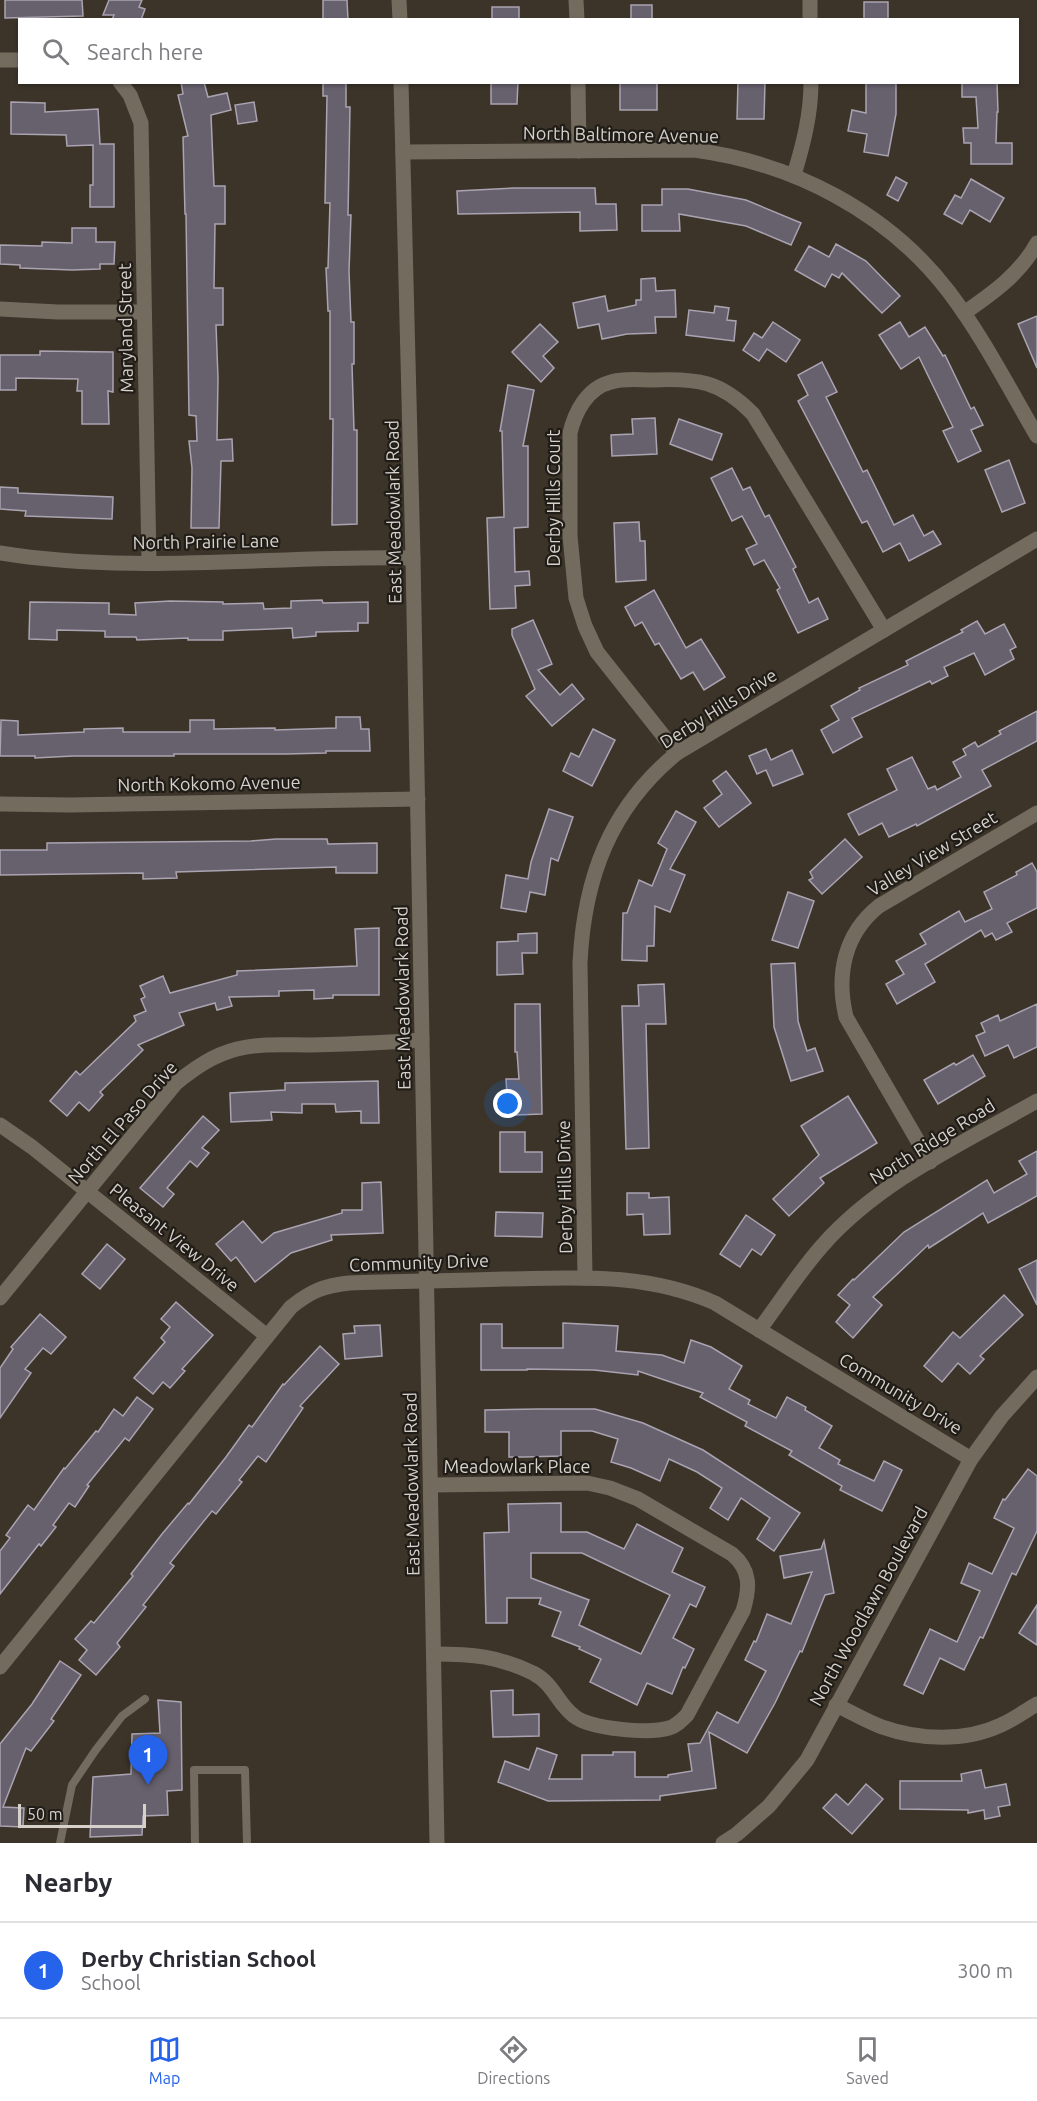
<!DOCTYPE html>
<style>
:root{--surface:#fff;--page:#f7f7f7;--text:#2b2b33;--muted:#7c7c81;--line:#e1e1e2;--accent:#2563eb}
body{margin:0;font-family:Ubuntu,sans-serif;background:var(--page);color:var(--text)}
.scale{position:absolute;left:18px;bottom:15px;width:128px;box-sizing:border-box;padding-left:6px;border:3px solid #d6d1cb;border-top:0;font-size:16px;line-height:21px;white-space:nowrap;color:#d6d1cb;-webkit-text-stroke:4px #201c17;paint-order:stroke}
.you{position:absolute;left:508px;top:1104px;width:21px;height:21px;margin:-15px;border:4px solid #fff;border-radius:50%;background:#1a73e8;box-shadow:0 0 0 9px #1a73e833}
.badge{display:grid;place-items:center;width:39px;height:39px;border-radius:50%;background:var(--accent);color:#fff;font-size:20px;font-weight:700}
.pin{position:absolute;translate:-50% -50px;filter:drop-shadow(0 2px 3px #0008)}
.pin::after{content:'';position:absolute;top:32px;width:21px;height:18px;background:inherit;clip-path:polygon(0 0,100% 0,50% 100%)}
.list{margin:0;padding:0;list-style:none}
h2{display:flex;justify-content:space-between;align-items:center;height:78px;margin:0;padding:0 24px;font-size:26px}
h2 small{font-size:20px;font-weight:400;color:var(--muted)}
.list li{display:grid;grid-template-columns:39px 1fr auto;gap:18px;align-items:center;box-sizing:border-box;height:96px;padding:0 24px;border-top:2px solid var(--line)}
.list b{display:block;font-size:22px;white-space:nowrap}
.list p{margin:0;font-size:20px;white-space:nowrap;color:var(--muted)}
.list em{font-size:20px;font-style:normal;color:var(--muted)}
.icon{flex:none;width:33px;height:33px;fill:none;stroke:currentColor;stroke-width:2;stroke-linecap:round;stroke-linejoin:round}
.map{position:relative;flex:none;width:1037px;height:1843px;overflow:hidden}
.search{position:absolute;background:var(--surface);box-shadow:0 2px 4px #0004;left:18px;right:18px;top:18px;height:66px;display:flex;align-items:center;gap:15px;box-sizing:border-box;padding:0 21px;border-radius:0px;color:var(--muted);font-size:22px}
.sheet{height:174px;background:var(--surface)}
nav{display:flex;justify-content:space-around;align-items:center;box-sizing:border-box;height:84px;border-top:2px solid var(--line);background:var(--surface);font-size:16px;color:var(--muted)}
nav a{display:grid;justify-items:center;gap:3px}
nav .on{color:var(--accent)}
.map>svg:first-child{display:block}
</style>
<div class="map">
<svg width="1037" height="1843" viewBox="0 0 1037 1843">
<rect width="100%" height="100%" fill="#3c3429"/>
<g fill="#67616d" stroke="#aaa3b1" stroke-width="1.5" fill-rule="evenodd">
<path d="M5,0H82L83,16L5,18Z"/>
<path d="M109,0H142L139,7L145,9L141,20H112L114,15H103Z"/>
<path d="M323,0H347L348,20H323Z"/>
<rect x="864" y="2" width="24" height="18"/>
<rect x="631" y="5" width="21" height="15"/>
<rect x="492" y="7" width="27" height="13"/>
<path d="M181,82H204L208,97L227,93L231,110L211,115L214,186H225V224H215L214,288H223V325H216L218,378L217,440L232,439L233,461H221L219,528H191L192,468L189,441H197L196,416L189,415L186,214H185L183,137L188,136L178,95L183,94Z"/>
<path d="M323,82H346V107H350L348,215H351L349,271L351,322H354V364H352L354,430H357V524L332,525L333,419H330V311H328L326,268H328L330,203H325L327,96H323Z"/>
<path d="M491,82H518L517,104H491Z"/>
<rect x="620" y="82" width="37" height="28"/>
<path d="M738,82H765L764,119H737Z"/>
<path d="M866,82H896V114L888,156L864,152L867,134L848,131L852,110L866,113Z"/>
<path d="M962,82H997L998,112H997L996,143H1012V164H971V143H964L963,128H978L976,97H962Z"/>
<path d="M11,102L45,103V112L98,109L100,144H114V207H90V185H93V145L67,146L66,135L11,134Z"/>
<path d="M254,102L257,121L238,124L235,105Z"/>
<path d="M896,177L907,183L898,201L887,195Z"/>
<path d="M971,179L1004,198L990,222L970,210L962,224L944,214L955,195L961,198Z"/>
<path d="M514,188H595L596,204H616L617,230L580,231V212L458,214L457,191Z"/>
<path d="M662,189H688L746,200L801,223L791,245L746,226L679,214L680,231H642V205H662Z"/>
<path d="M72,228H96V242H115L114,264H100V269L72,270L20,268V265L0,264V245L42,246V242L72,243Z"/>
<path d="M836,244L866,261L900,296L882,313L842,273L839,278L832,274L825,287L795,270L809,246L829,257Z"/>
<path d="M655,278L656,291L675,290L676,317H655L656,333L627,334L602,339L599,324L578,328L573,303L605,296L608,311L636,305V300H641V279Z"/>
<path d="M715,306L729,308L727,320L736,321L734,341L686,335L689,310L714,313Z"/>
<path d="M1037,316V368L1018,324Z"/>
<path d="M773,322L800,340L786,362L767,349L759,361L743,350L754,333L762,338Z"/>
<path d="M900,322L909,337L925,327L943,356L945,355L971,409L974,407L983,425L971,430L981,451L958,462L943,431L953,427L919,357L901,369L879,335Z"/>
<path d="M540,324L558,342L543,356L554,368L541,382L512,352Z"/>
<path d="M40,351L113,352V392L108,391L109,424H82V391H77L78,379L16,378V390H0V355H40Z"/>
<path d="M822,362L837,392L826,397L863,472L867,470L894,525L913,515L924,536L933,531L941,544L909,561L900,543L883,552L867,521L862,523L798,401L808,395L798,375Z"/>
<path d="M508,385L534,390L523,446H528V527L514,528L515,572L529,571L530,585L515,586L516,608L490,609L487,518L504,517L502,431H500Z"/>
<path d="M655,418L657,454L612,456L611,435L633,434L632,419Z"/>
<path d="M679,419L722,434L712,460L670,444Z"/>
<path d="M1009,460L1025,503L1002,512L985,470Z"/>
<path d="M732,468L743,490L750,487L765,517L769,515L796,567L793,569L809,603L818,598L828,619L798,633L777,590L780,588L764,560L754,565L746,549L757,544L742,516L732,521L711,478Z"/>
<path d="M0,487L18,488V493L113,497L112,519L25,516L26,511L0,509Z"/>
<path d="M639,522L640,541H645L646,580L616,582L614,523Z"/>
<path d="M654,590L686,648L701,639L725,677L704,690L693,672L681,679L659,643L655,645L642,622L635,626L625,607Z"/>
<path d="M322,600L323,603L368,602V623H358V631L316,632V636L293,638L292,628L223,631V640H188V638L137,640L136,637H105V631L57,630V640L29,639L30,602L109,603V614L136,615L135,603L170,601L223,602V604L263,603L264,609L291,608V601Z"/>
<path d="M533,620L552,664L538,670L560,695L572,684L584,699L552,726L526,696L535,689L512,635V629Z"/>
<path d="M977,621L985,634L1004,624L1016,647L1010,650L1014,659L985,675L974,653L944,667L948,676L932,684L930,681L852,718L862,737L833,753L821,730L839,720L831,706L860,690L859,688L908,665L906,661L963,632L961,630Z"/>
<path d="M1037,711V741L982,770L991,786L917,826L916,824L889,837L882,823L859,835L848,814L897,790L887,769L912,757L928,789L935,786L937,790L961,777L953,762L966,755L963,749L975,742L978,747L1001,734L999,731Z"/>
<path d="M336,717H360L361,729H369L370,751H326V753L286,754H174V756H73L35,758V756H0L1,720L18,721V735L84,732V729L123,728V732H190V720H214V729L275,728V730L336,728Z"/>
<path d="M593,729L615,740L592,786L563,771L571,753L579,757Z"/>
<path d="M766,749L771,760L792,750L803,774L773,786L766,770L757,774L749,756Z"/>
<path d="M726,771L751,803L719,827L704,808L722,794L713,781Z"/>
<path d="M549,809L573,817L558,861L551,858L545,895L530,892L526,912L501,908L506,875L528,879L531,862Z"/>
<path d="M676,811L696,822L670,869L685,875L670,912L655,906L654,946H647V961L622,960L623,913H627L639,880L652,886L667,849L658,843Z"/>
<path d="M276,839H327L328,844L377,843V873H336V867L176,872L177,878L143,879V873L0,875V850H47V843L251,841Z"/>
<path d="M845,839L862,857L822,894L809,880L813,878L810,872Z"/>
<path d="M1032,863L1037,872V908L1007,923L1012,932L996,940L992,933L985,937L981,930L925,964L935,982L897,1004L886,984L904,974L896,961L926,944L920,934L959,911L965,922L992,909L984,892L1017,875L1016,872Z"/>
<path d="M788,892L814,901L798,948L772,940Z"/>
<path d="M379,928V995H333V998L314,999V990L279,991V996L229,997L232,1006L217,1010L215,1003L179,1013L184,1025L138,1045L143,1050L100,1092L103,1095L89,1111L79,1102L67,1116L50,1101L76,1071L80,1075L136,1021L134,1016L146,1011L141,999L145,997L140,986L163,976L170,993L237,975V971L357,966L355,929Z"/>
<path d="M537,933V953H522L523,974L497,975V942L518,941V934Z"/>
<path d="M795,963L798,1021L807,1051L815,1048L823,1071L791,1081L774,1027L771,964Z"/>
<path d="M664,984L666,1024H646L649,1148L626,1149L622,1006H639L638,985Z"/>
<path d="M515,1004H540L542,1114L516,1115L515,1094L507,1095L506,1079H519L517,1052H515Z"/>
<path d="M1037,1004V1047L1014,1058L1008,1045L985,1056L976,1036L985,1032L981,1023L998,1015L1000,1021Z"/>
<path d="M973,1055L985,1076L938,1104L924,1080L954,1063L956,1065Z"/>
<path d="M378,1081L379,1123H361V1111L336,1112L335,1104H302V1113L271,1112L272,1120L231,1122L230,1093L285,1090V1083Z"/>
<path d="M848,1096L877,1143L820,1178L824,1183L789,1216L773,1199L819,1155L801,1126Z"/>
<path d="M203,1116L219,1130L202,1148L209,1153L197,1167L190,1161L167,1188L174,1194L163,1207L140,1188Z"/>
<path d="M500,1132H525V1152H542V1172H500Z"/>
<path d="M1037,1151V1196L988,1223L983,1213L929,1248L928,1245L873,1297L882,1305L853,1338L836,1322L850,1305L838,1295L853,1279L854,1280L904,1232L987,1180L994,1193L1027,1174L1019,1161Z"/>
<path d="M381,1182L383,1233L331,1235L332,1240L291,1253L255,1282L236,1257L231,1261L216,1244L243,1221L262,1243L274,1233L342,1213V1210H362V1183Z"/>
<path d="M627,1193H649V1198L669,1197L670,1234L644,1235L643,1214L627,1215Z"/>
<path d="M496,1212L543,1213L542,1237L495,1236Z"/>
<path d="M746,1215L775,1235L761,1255L752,1249L740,1267L720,1254Z"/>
<path d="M107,1244L125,1259L100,1289L82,1274Z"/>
<path d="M1037,1260V1305L1019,1269Z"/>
<path d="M1004,1295L1023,1315L980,1356L984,1359L970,1374L958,1363L942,1382L924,1366L953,1332L960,1338Z"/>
<path d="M176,1302L213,1335L182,1369L185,1371L170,1388L163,1382L153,1394L134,1378L165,1342L161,1338L170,1327L161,1319Z"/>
<path d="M40,1314L66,1337L51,1354L43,1348L25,1369L31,1373L0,1418V1368L13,1349L11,1347Z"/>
<path d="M563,1323L618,1326L616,1351L662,1355L684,1363L691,1340L711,1347L742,1366L729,1389L750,1400L748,1404L776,1418L787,1397L806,1407L805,1410L832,1426L819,1448L840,1460L838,1464L874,1481L884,1461L902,1470L882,1511L840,1490L842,1486L789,1455L792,1451L745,1426L747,1422L700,1397L703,1393L638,1371V1375L594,1370L527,1369V1370H481V1324H502V1348H563Z"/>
<path d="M380,1325L382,1356L345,1359L343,1334L355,1333L354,1326Z"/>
<path d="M320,1346L339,1364L300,1406L303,1408L266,1462L258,1456L239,1480L242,1482L216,1514L212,1511L170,1563L174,1566L143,1605L146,1607L117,1643L120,1647L96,1675L79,1660L87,1650L75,1639L91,1621L94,1623L133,1576L131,1574L162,1534L188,1503L189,1504L226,1457L249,1425L252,1427L283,1384L284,1385Z"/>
<path d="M137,1397L153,1409L129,1441L125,1438L87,1485L89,1486L75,1507L69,1503L53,1525L56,1527L41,1546L39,1544L0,1594V1551L10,1538L6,1535L28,1505L34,1510L64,1468L65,1469L96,1431L98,1432L114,1409L123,1416Z"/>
<path d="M539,1409H595L643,1423L703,1450L800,1513L774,1551L757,1539L770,1518L741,1498L728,1520L710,1508L722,1488L697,1472L669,1459L660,1481L631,1468L611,1462L618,1439L592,1431H561V1456L524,1457H509V1432H485V1410Z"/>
<path d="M1028,1469L1037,1476V1531L1016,1575L1012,1573L983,1638L980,1637L964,1670L940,1658L923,1694L904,1685L930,1629L957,1642L980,1591L961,1583L969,1563L992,1574L1014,1528L994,1518L1003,1499L1005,1500Z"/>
<path d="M561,1503V1532H587L624,1549L637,1524L683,1548L672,1572L705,1587L696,1607L690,1604L673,1638L694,1649L685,1668L683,1667L672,1694L647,1683L637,1705L590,1682L601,1659L579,1649L580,1647L552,1636L561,1612L539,1604L541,1598H507V1623H486L484,1533L509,1532L508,1504ZM531,1553H582L670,1595L641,1654L579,1625L589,1600L531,1578Z"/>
<path d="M824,1541L834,1593L825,1595L802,1652L800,1651L775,1703L747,1753L709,1732L716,1788L660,1796V1800L548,1801L498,1782L505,1761L529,1770L537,1748L557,1755L549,1779H582V1755H613V1752H635V1777H668V1775L692,1771L688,1744L700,1743L717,1712L738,1723L766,1671L745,1660L754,1641L756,1642L767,1614L791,1624L812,1572L784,1578L780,1556L821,1549Z"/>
<path d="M1037,1605V1645L1019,1633Z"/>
<path d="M60,1661L81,1675L51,1719L54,1721L31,1751L26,1748L3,1807L24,1808L23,1827L0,1826V1744L32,1704Z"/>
<path d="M513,1690V1715L539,1714V1736L493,1737L491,1691Z"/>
<path d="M158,1700L181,1702L182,1790L167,1791L168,1815L143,1816L142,1835L90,1837L93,1777L131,1774L132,1734L160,1733Z"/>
<path d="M981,1770L985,1788L1006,1784L1010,1805L998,1807L1000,1816L985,1819L984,1810L968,1813V1810L900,1809V1781H962L961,1774Z"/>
<path d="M866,1784L883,1799L852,1834L823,1808L836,1794L848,1805Z"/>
</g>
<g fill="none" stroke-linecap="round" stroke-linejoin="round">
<g stroke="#746b5f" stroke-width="8">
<path d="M60,1843L72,1785L95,1751L122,1716L145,1699"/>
<path d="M195,1843L194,1770H245L247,1843"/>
</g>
<g stroke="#746b5f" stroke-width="15">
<path d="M576,0L577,20"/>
<path d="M810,0V20"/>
<path d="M0,60H20"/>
<path d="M120,82L130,95L141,123L149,563"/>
<path d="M578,82L579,151"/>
<path d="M403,152L694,150C793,163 888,212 949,292C983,337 1009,388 1037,436"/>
<path d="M794,175C803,145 811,115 811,82"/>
<path d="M0,309L58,312H144"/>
<path d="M964,313C993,293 1020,274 1037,243"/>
<path d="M0,553C134,575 277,555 413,558"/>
<path d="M677,753L597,652L585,626L576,598L570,536V433C575,412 587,388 611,382C624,378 639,380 653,380C697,378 721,381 753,414L884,630"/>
<path d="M0,804L70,805L418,799"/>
<path d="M0,1125L32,1147L267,1336"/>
<path d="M930,1162L846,1017C836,975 844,934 879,906L1037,813"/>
<path d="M585,1278L580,963C584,878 610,808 677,753L1037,539"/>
<path d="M0,1298L176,1083C195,1068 213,1055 237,1049C261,1043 286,1045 311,1045C348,1044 385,1043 422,1040"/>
<path d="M759,1330C780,1302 799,1272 822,1246C879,1181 963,1143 1037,1101"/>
<path d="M431,1485L587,1483L610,1488L638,1499L732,1554C751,1570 750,1588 743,1611L687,1715C681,1721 676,1726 669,1728C649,1734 590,1729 574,1716C557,1703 554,1684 533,1673C498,1656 472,1654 434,1654"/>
<path d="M0,1667L291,1307C311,1291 323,1286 349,1283C401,1281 452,1281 504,1279C578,1278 645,1272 715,1303L971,1459"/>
<path d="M836,1705C851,1712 866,1721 882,1727C919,1740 965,1742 1001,1725C1013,1720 1025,1711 1037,1704"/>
</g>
<g stroke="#746b5f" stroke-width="15">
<path d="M399,0L400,20"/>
<path d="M401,82L413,558L437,1843"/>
<path d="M723,1843L737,1834L769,1806L807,1760L971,1459L1002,1416L1037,1377"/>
</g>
</g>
<g text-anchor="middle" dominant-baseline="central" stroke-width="4.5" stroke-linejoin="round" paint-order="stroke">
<g font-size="18" fill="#d6d1cb" stroke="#201c17">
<text transform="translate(621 134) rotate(1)">North Baltimore Avenue</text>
<text transform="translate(125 328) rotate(-91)">Maryland Street</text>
<text transform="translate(553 498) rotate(-90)">Derby Hills Court</text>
<text transform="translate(393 512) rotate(-91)">East Meadowlark Road</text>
<text transform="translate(206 541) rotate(-1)">North Prairie Lane</text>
<text transform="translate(718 708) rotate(-32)">Derby Hills Drive</text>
<text transform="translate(209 783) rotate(-1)">North Kokomo Avenue</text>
<text transform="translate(932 853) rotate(-31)">Valley View Street</text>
<text transform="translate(402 998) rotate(-91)">East Meadowlark Road</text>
<text transform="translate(122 1122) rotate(-49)">North El Paso Drive</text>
<text transform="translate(932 1141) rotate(-32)">North Ridge Road</text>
<text transform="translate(564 1187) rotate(-91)">Derby Hills Drive</text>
<text transform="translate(175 1237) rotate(39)">Pleasant View Drive</text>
<text transform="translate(419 1262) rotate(-2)">Community Drive</text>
<text transform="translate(901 1393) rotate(31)">Community Drive</text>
<text x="517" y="1466">Meadowlark Place</text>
<text transform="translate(411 1484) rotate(-91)">East Meadowlark Road</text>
<text transform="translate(868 1606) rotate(-61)">North Woodlawn Boulevard</text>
</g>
</g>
</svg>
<div class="scale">50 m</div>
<div class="you"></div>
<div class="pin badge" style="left:148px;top:1785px">1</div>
<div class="search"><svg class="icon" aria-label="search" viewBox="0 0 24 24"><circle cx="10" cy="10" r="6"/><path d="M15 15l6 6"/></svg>Search here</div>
</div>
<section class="sheet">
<h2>Nearby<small></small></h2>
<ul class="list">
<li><span class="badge">1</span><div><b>Derby Christian School</b><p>School</p></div><em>300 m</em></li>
</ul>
</section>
<nav>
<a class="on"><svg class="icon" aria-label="map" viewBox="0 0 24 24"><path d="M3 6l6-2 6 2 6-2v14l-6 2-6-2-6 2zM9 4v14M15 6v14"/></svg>Map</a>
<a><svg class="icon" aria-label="directions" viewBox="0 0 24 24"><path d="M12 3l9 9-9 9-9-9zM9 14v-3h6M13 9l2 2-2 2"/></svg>Directions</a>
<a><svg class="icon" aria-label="saved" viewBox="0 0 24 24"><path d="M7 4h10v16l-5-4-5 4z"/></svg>Saved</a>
</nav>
